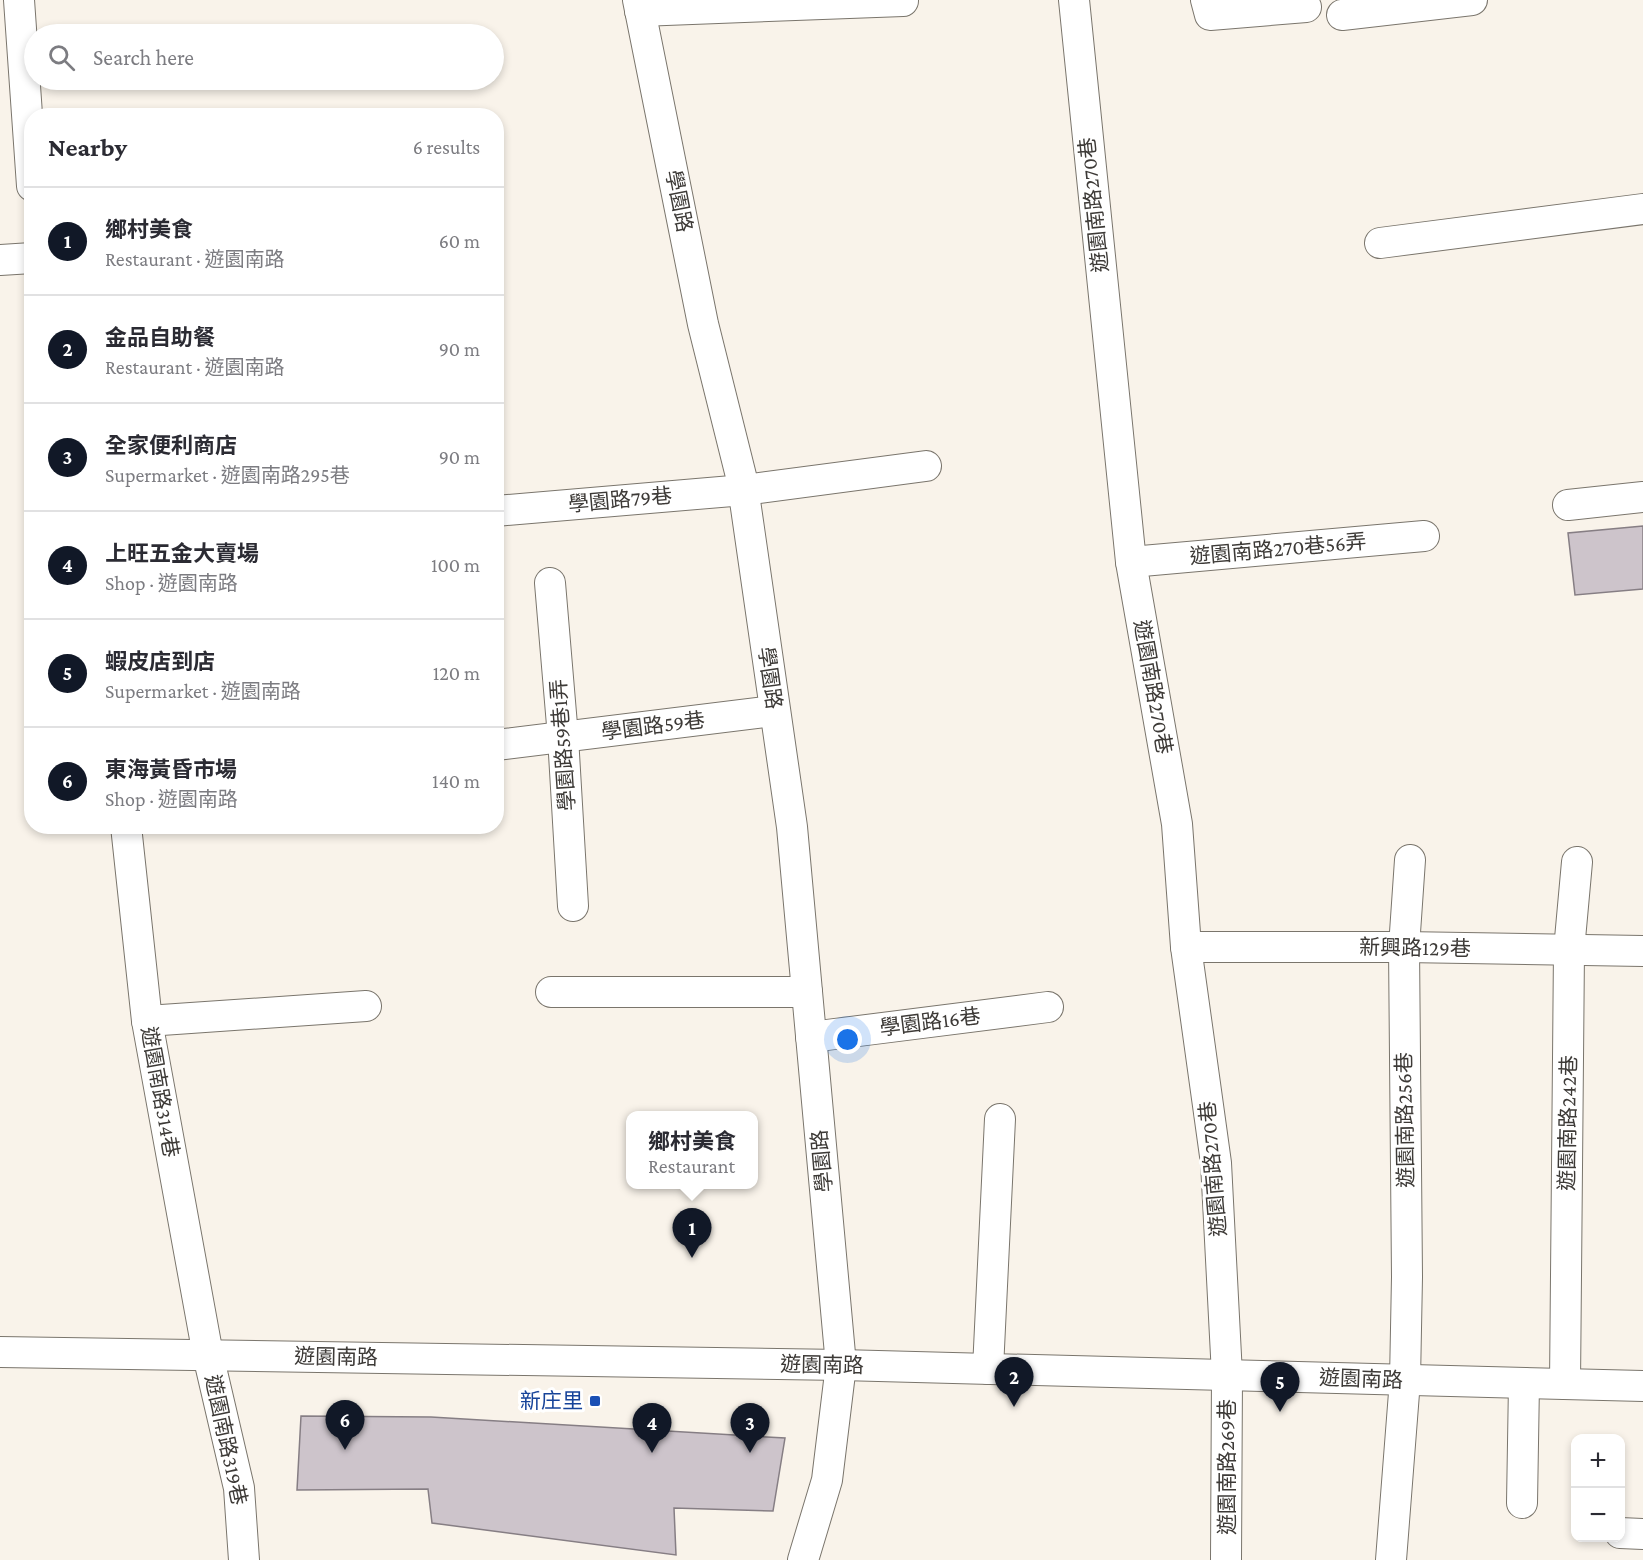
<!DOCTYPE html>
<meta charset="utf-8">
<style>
:root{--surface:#fff;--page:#f7f7f7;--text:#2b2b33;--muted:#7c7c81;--line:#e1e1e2;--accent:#111827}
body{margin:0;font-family:"Crimson Pro","Noto Sans TC",serif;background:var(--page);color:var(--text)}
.controls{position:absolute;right:18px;bottom:18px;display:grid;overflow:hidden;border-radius:12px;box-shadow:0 3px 9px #0003}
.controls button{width:54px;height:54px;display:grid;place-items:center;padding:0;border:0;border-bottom:2px solid var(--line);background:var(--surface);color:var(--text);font:30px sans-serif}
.you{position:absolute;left:848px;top:1040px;width:21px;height:21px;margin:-15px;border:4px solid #fff;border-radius:50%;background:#1a73e8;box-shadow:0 0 0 9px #1a73e833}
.badge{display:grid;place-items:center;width:39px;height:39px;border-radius:50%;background:var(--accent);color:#fff;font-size:20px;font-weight:700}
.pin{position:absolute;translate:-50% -50px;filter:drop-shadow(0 2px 3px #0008)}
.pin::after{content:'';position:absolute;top:32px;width:21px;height:18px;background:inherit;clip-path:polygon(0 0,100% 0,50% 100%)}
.popup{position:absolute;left:626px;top:1111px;width:132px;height:78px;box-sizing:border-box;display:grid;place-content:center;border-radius:12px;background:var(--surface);filter:drop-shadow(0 2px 4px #0005);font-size:20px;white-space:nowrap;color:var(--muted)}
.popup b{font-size:22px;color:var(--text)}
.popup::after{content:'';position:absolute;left:50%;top:100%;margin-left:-12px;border:12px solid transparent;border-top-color:var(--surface)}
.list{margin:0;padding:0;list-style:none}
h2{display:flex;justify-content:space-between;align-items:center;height:78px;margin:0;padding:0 24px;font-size:26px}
h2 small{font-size:20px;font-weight:400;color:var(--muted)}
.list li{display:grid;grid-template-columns:39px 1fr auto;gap:18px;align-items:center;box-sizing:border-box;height:108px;padding:0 24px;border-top:2px solid var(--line)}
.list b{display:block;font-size:22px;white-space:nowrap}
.list p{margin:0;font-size:20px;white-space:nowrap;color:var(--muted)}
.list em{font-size:20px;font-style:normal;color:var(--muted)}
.icon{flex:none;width:33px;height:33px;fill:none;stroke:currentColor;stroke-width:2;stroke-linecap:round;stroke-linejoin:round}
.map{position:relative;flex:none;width:1643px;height:1560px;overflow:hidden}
.search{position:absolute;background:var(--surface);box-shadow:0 3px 9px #0003;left:24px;top:24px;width:480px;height:66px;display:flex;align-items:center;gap:15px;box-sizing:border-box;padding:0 21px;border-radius:33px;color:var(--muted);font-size:22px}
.panel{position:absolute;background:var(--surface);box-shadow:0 3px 9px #0003;left:24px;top:108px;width:480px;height:726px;border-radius:24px}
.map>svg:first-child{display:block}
</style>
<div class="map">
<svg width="1643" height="1560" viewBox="0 0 1643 1560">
<rect width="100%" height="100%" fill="#f9f3ea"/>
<g fill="#cdc4cb" stroke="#867e84" stroke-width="1.5">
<path d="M1643,526V589L1575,595L1568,533Z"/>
<path d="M301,1416L431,1417L785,1438L773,1511L674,1508L676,1555L432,1523L428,1489L297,1490Z"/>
</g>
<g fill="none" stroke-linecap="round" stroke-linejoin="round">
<g stroke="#7a756c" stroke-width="32">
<g id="minor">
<path d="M19,0L32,186"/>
<path d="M638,0L703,324L742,480L792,827L841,1365L827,1480L803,1560"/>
<path d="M1074,0L1131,562L1177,824L1186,947L1216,1163L1227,1375L1226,1560"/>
<path d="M1206,0L1210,15L1306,7"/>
<path d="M640,11L903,1"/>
<path d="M1342,15L1472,0"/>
<path d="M1380,243L1643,209"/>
<path d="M0,260L32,258"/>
<path d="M1568,505L1643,497"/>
<path d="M496,511L744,490L926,466"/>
<path d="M1131,562L1424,536"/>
<path d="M550,583L563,737L573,906"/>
<path d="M496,745L774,711"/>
<path d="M126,826L147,1021L208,1355L239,1488L244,1560"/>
<path d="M1186,947H1404L1643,951"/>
<path d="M551,992H807"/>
<path d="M147,1021L366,1006"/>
<path d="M811,1037L1048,1007"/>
<path d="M0,1352L841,1365L1643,1386"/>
<path d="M988,1369L1000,1119"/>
<path d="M1565,1384L1569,950L1577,862"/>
<path d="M1522,1503L1524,1383"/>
<path d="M1620,1533L1643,1534"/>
<path d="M1391,1560L1405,1380L1407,1277L1404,947L1410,860"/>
</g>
</g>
<use href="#minor" stroke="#fff" stroke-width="30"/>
</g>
<rect fill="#1a4fb4" stroke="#fff" stroke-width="2" x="589" y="1395" width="12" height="12" rx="3"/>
<g text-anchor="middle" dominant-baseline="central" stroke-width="6" stroke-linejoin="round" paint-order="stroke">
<g font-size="21" fill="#3d3a37" stroke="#fff">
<text transform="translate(679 201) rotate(79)">學園路</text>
<text transform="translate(1094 205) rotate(-96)">遊園南路270巷</text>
<text transform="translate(620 500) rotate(-5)">學園路79巷</text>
<text transform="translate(1278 549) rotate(-5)">遊園南路270巷56弄</text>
<text transform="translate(770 678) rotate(82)">學園路</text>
<text transform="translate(1153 687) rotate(80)">遊園南路270巷</text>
<text transform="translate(653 726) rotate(-7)">學園路59巷</text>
<text transform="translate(563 745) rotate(-94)">學園路59巷1弄</text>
<text transform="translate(1415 948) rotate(1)">新興路129巷</text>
<text transform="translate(930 1022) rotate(-7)">學園路16巷</text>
<text transform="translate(160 1092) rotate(80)">遊園南路314巷</text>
<text transform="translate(1405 1120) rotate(-91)">遊園南路256巷</text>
<text transform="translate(1568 1123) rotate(-89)">遊園南路242巷</text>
<text transform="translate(822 1161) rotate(-95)">學園路</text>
<text transform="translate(1213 1169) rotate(-95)">遊園南路270巷</text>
<text transform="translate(336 1357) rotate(1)">遊園南路</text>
<text transform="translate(822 1365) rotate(1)">遊園南路</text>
<text transform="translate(1361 1379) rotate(2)">遊園南路</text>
<text transform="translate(226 1440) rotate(78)">遊園南路319巷</text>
<text transform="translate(1227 1467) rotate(-90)">遊園南路269巷</text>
</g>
<g font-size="21" fill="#164399" stroke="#fff" text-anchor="end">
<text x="583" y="1401">新庄里</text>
</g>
</g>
</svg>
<div class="controls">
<button>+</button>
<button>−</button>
</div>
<div class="you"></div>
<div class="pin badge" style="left:692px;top:1258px">1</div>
<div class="popup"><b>鄉村美食</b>Restaurant</div>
<div class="pin badge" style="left:1014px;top:1407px">2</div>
<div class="pin badge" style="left:750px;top:1453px">3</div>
<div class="pin badge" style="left:652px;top:1453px">4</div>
<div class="pin badge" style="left:1280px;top:1412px">5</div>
<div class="pin badge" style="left:345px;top:1450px">6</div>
<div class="search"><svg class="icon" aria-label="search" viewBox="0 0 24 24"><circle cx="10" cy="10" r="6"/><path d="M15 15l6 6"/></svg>Search here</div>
<section class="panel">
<h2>Nearby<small>6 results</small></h2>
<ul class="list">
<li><span class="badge">1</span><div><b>鄉村美食</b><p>Restaurant · 遊園南路</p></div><em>60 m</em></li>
<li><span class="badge">2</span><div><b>金品自助餐</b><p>Restaurant · 遊園南路</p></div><em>90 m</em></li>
<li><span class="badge">3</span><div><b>全家便利商店</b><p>Supermarket · 遊園南路295巷</p></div><em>90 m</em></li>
<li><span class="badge">4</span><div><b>上旺五金大賣場</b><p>Shop · 遊園南路</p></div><em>100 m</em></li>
<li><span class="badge">5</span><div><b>蝦皮店到店</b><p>Supermarket · 遊園南路</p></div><em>120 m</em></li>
<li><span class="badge">6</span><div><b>東海黃昏市場</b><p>Shop · 遊園南路</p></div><em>140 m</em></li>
</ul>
</section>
</div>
